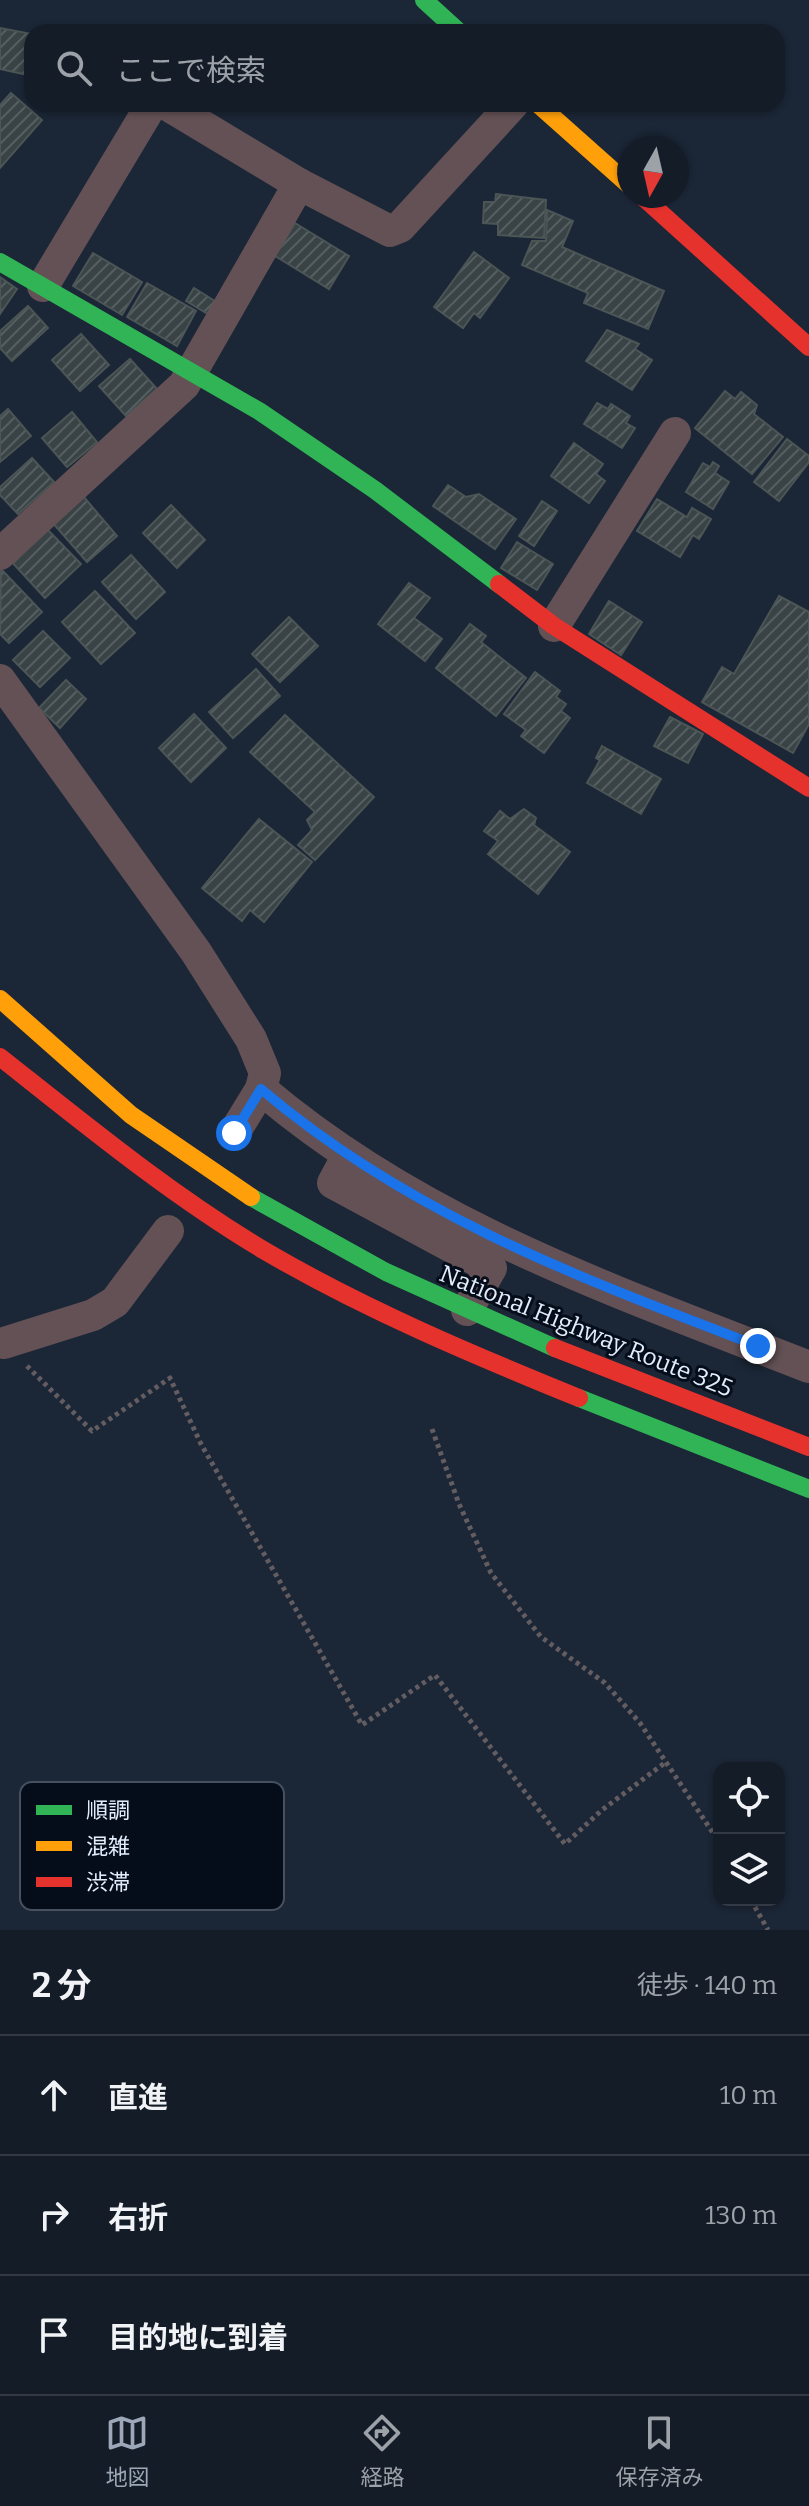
<!DOCTYPE html>
<html lang="ja">
<meta charset="utf-8">
<style>
:root{--surface:#141c28;--page:#212934;--text:#f1f3f6;--muted:#9da1a8;--line:#333a45;--accent:#9ca7b7}
body{margin:0;font-family:Bitter,"Noto Sans JP",serif;background:var(--page);color:var(--text)}
.controls{position:absolute;right:24px;bottom:24px;display:grid;overflow:hidden;border-radius:16px;box-shadow:0 2px 6px #0004}
.controls button{width:72px;height:72px;display:grid;place-items:center;padding:0;border:0;border-bottom:2px solid var(--line);background:var(--surface);color:var(--text);font:40px sans-serif}
.compass{position:absolute;left:617px;top:136px;width:72px;height:72px;border-radius:50%;background:var(--surface);box-shadow:0 2px 6px #0004;rotate:188deg}
.stop{position:absolute;width:24px;height:24px;margin:-18px;border:6px solid #1a73e8;border-radius:50%;background:#fff}
.stop.end{background:#1a73e8;border-color:#fff;box-shadow:0 2px 8px #0008}
.list{margin:0;padding:0;list-style:none}
h2{display:flex;justify-content:space-between;align-items:center;height:104px;margin:0;padding:0 32px;font-size:34px}
h2 small{font-size:26px;font-weight:400;color:var(--muted)}
.list li{display:grid;grid-template-columns:52px 1fr auto;gap:24px;align-items:center;box-sizing:border-box;height:120px;padding:0 32px;border-top:2px solid var(--line)}
.list b{display:block;font-size:30px;white-space:nowrap}
.list em{font-size:26px;font-style:normal;color:var(--muted)}
.icon{flex:none;width:44px;height:44px;fill:none;stroke:currentColor;stroke-width:2;stroke-linecap:round;stroke-linejoin:round}
.map{position:relative;flex:none;width:809px;height:1930px;overflow:hidden}
.search{position:absolute;background:var(--surface);box-shadow:0 2px 6px #0004;left:24px;right:24px;top:24px;height:88px;display:flex;align-items:center;gap:20px;box-sizing:border-box;padding:0 28px;border-radius:24px;color:var(--muted);font-size:30px}
.sheet{height:464px;background:var(--surface)}
nav{display:flex;justify-content:space-around;align-items:center;box-sizing:border-box;height:112px;border-top:2px solid var(--line);background:var(--surface);font-size:22px;color:var(--muted)}
nav a{display:grid;justify-items:center;gap:4px}
nav .on{color:var(--accent)}
.map>svg:first-child{display:block}
</style>
<div class="map">
<svg width="809" height="1930" viewBox="0 0 809 1930">
<defs>
<pattern id="building-hatch" width="6" height="6" patternUnits="userSpaceOnUse" patternTransform="scale(2)"><rect width="6" height="6" fill="#394345"/><path d="M-1 1l2-2M0 6l6-6M5 7l2-2" fill="none" stroke="#555e61"/></pattern>
</defs>
<rect width="100%" height="100%" fill="#1b2636"/>
<g fill="url(#building-hatch)" stroke="#4b5555" stroke-width="2">
<path d="M0,28L32,34V76L0,69Z"/>
<path d="M11,93L42,120L0,168V105Z"/>
<path d="M496,194L546,200L544,238L498,235V224L483,223L484,202H495Z"/>
<path d="M547,210L573,221L562,247L664,291L648,329L584,303L588,293L522,265L532,241H546Z"/>
<path d="M295,223L349,256L329,289L275,256Z"/>
<path d="M474,252L509,278L480,318L474,313L463,328L434,307Z"/>
<path d="M93,253L142,282L122,315L73,286Z"/>
<path d="M0,277L17,289L0,314Z"/>
<path d="M147,283L196,311L177,346L127,317Z"/>
<path d="M194,288L215,301L208,314L186,301Z"/>
<path d="M28,306L48,328L12,361L0,348V331Z"/>
<path d="M607,330L639,344L635,349L652,360L632,390L586,361Z"/>
<path d="M81,334L109,365L80,391L52,360Z"/>
<path d="M130,359L157,389L126,416L99,386Z"/>
<path d="M725,391L735,399L741,392L757,405L754,414L783,437L752,474L695,428Z"/>
<path d="M597,403L608,409L611,404L630,416L626,423L635,428L622,448L584,424Z"/>
<path d="M8,409L31,436L0,462V416Z"/>
<path d="M72,412L97,442L67,467L42,438Z"/>
<path d="M787,439L809,456V462L779,501L754,482Z"/>
<path d="M574,443L603,464L596,474L605,481L589,503L551,476Z"/>
<path d="M32,458L54,482L18,514L0,495V487Z"/>
<path d="M713,462L719,466L715,473L729,482L713,509L686,492L703,463L710,467Z"/>
<path d="M448,485L466,497L479,494L516,519L495,549L433,506Z"/>
<path d="M83,496L117,536L87,562L52,522Z"/>
<path d="M657,499L687,517L692,508L711,519L699,539L693,535L680,557L637,531Z"/>
<path d="M542,501L557,511L534,546L519,536Z"/>
<path d="M171,505L205,540L177,568L143,533Z"/>
<path d="M45,527L81,564L45,598L10,560Z"/>
<path d="M517,542L553,564L537,590L501,568Z"/>
<path d="M131,555L165,592L136,619L102,582Z"/>
<path d="M1,569L42,612L9,643L0,634Z"/>
<path d="M409,583L430,598L414,618L442,639L425,661L378,624Z"/>
<path d="M95,591L135,633L101,664L62,622Z"/>
<path d="M779,596L809,612V724L793,753L702,702L722,667L734,674Z"/>
<path d="M609,601L642,622L621,655L589,634Z"/>
<path d="M289,617L318,646L280,682L252,654Z"/>
<path d="M470,624L486,636L481,642L526,678L496,716L436,668Z"/>
<path d="M43,631L70,658L40,687L13,660Z"/>
<path d="M256,669L280,696L233,738L209,712Z"/>
<path d="M535,672L560,691L556,697L566,704L561,711L570,718L544,753L521,736L526,730L504,714Z"/>
<path d="M66,680L86,699L60,728L39,708Z"/>
<path d="M194,714L226,748L191,782L159,748Z"/>
<path d="M285,715L374,797L315,860L298,845L312,830L307,820L315,812L250,752Z"/>
<path d="M670,717L703,734L688,763L654,746Z"/>
<path d="M602,746L661,779L641,814L587,783L600,760L596,758Z"/>
<path d="M524,809L536,818L534,825L570,852L538,894L488,854L498,841L484,831L500,811L510,819Z"/>
<path d="M259,819L312,862L264,922L250,910L242,921L202,888Z"/>
</g>
<g fill="none" stroke-linecap="round" stroke-linejoin="round">
<g stroke="#635c61" stroke-width="5" stroke-dasharray="4 4" stroke-linecap="butt">
<path d="M27,1366L92,1431L170,1378L201,1444L362,1725L435,1675L565,1844L602,1810L666,1762"/>
<path d="M432,1429L459,1504L491,1573L541,1637L605,1683L640,1723L719,1842"/>
<path d="M751,1900L768,1930"/>
</g>
<g stroke="#635155" stroke-width="32">
<path d="M166,104L299,184L390,231L400,227L513,104"/>
<path d="M43,286L152,104"/>
<path d="M0,554L184,385L299,184"/>
<path d="M554,626L675,433"/>
<path d="M0,680L196,952L251,1039L265,1073L261,1089L234,1133"/>
<path d="M261,1089C422,1226 615,1291 809,1367"/>
<path d="M347,1157L333,1183L491,1268L467,1310"/>
<path d="M4,1343L93,1315L115,1302L168,1231"/>
</g>
<g stroke="#30b455" stroke-width="18">
<path d="M424,0L459,32"/>
<path d="M0,262L259,411L375,490L499,584"/>
<path d="M251,1197L386,1272L555,1348"/>
<path d="M579,1398L809,1489"/>
</g>
<g stroke="#ff9f0a" stroke-width="18">
<path d="M538,104L629,185"/>
<path d="M0,999L131,1115L251,1197"/>
</g>
<g stroke="#e5322d" stroke-width="18">
<path d="M642,196L809,347"/>
<path d="M499,584L554,626L809,788"/>
<path d="M0,1057C86,1125 171,1195 265,1251C364,1309 473,1355 579,1398"/>
<path d="M555,1348L809,1447"/>
</g>
</g>
<g fill="none" stroke-linecap="round" stroke-linejoin="round">
<path stroke="#1a73e8" stroke-width="10" d="M234,1133L261,1089C409,1215 580,1278 758,1346"/>
</g>
<g text-anchor="middle" dominant-baseline="central" stroke-width="6" stroke-linejoin="round" paint-order="stroke">
<g font-size="24" fill="#e1ecfc" stroke="#050d1a">
<text transform="translate(586 1331) rotate(22)">National Highway Route 325</text>
</g>
</g>
<rect x="20" y="1782" width="264" height="128" rx="12" fill="#050d1a" stroke="#47505e" stroke-width="2"/>
<rect x="36" y="1805" width="36" height="10" fill="#30b455"/>
<rect x="36" y="1841" width="36" height="10" fill="#ff9f0a"/>
<rect x="36" y="1877" width="36" height="10" fill="#e5322d"/>
<g font-size="22" fill="#e1ecfc">
<text x="86" y="1818">順調</text>
<text x="86" y="1854">混雑</text>
<text x="86" y="1890">渋滞</text>
</g>
</svg>
<div class="controls">
<button><svg class="icon" aria-label="locate" viewBox="0 0 24 24"><circle cx="12" cy="12" r="6"/><path d="M12 2v4M12 18v4M2 12h4M18 12h4"/></svg></button>
<button><svg class="icon" aria-label="layers" viewBox="0 0 24 24"><path d="M12 4l9 5-9 5-9-5zM3 14l9 5 9-5"/></svg></button>
</div>
<svg class="compass" viewBox="-18 -18 36 36"><path d="M0-13l5 13h-10z" fill="#e53935"/><path d="M0 13l5-13h-10z" fill="#9da1a8"/></svg>
<div class="stop" style="left:234px;top:1133px"></div>
<div class="stop end" style="left:758px;top:1346px"></div>
<div class="search"><svg class="icon" aria-label="search" viewBox="0 0 24 24"><circle cx="10" cy="10" r="6"/><path d="M15 15l6 6"/></svg>ここで検索</div>
</div>
<section class="sheet">
<h2>2 分<small>徒歩 · 140 m</small></h2>
<ul class="list">
<li><svg class="icon" aria-label="ahead" viewBox="0 0 24 24"><path d="M12 20V5M6 11l6-6 6 6"/></svg><div><b>直進</b></div><em>10 m</em></li>
<li><svg class="icon" aria-label="right" viewBox="0 0 24 24"><path d="M7 20v-9h11M14 6l5 5-5 5"/></svg><div><b>右折</b></div><em>130 m</em></li>
<li><svg class="icon" aria-label="arrive" viewBox="0 0 24 24"><path d="M6 21V4h12l-3 4 3 4H6"/></svg><div><b>目的地に到着</b></div></li>
</ul>
</section>
<nav>
<a class="on"><svg class="icon" aria-label="map" viewBox="0 0 24 24"><path d="M3 6l6-2 6 2 6-2v14l-6 2-6-2-6 2zM9 4v14M15 6v14"/></svg>地図</a>
<a><svg class="icon" aria-label="directions" viewBox="0 0 24 24"><path d="M12 3l9 9-9 9-9-9zM9 14v-3h6M13 9l2 2-2 2"/></svg>経路</a>
<a><svg class="icon" aria-label="saved" viewBox="0 0 24 24"><path d="M7 4h10v16l-5-4-5 4z"/></svg>保存済み</a>
</nav>
